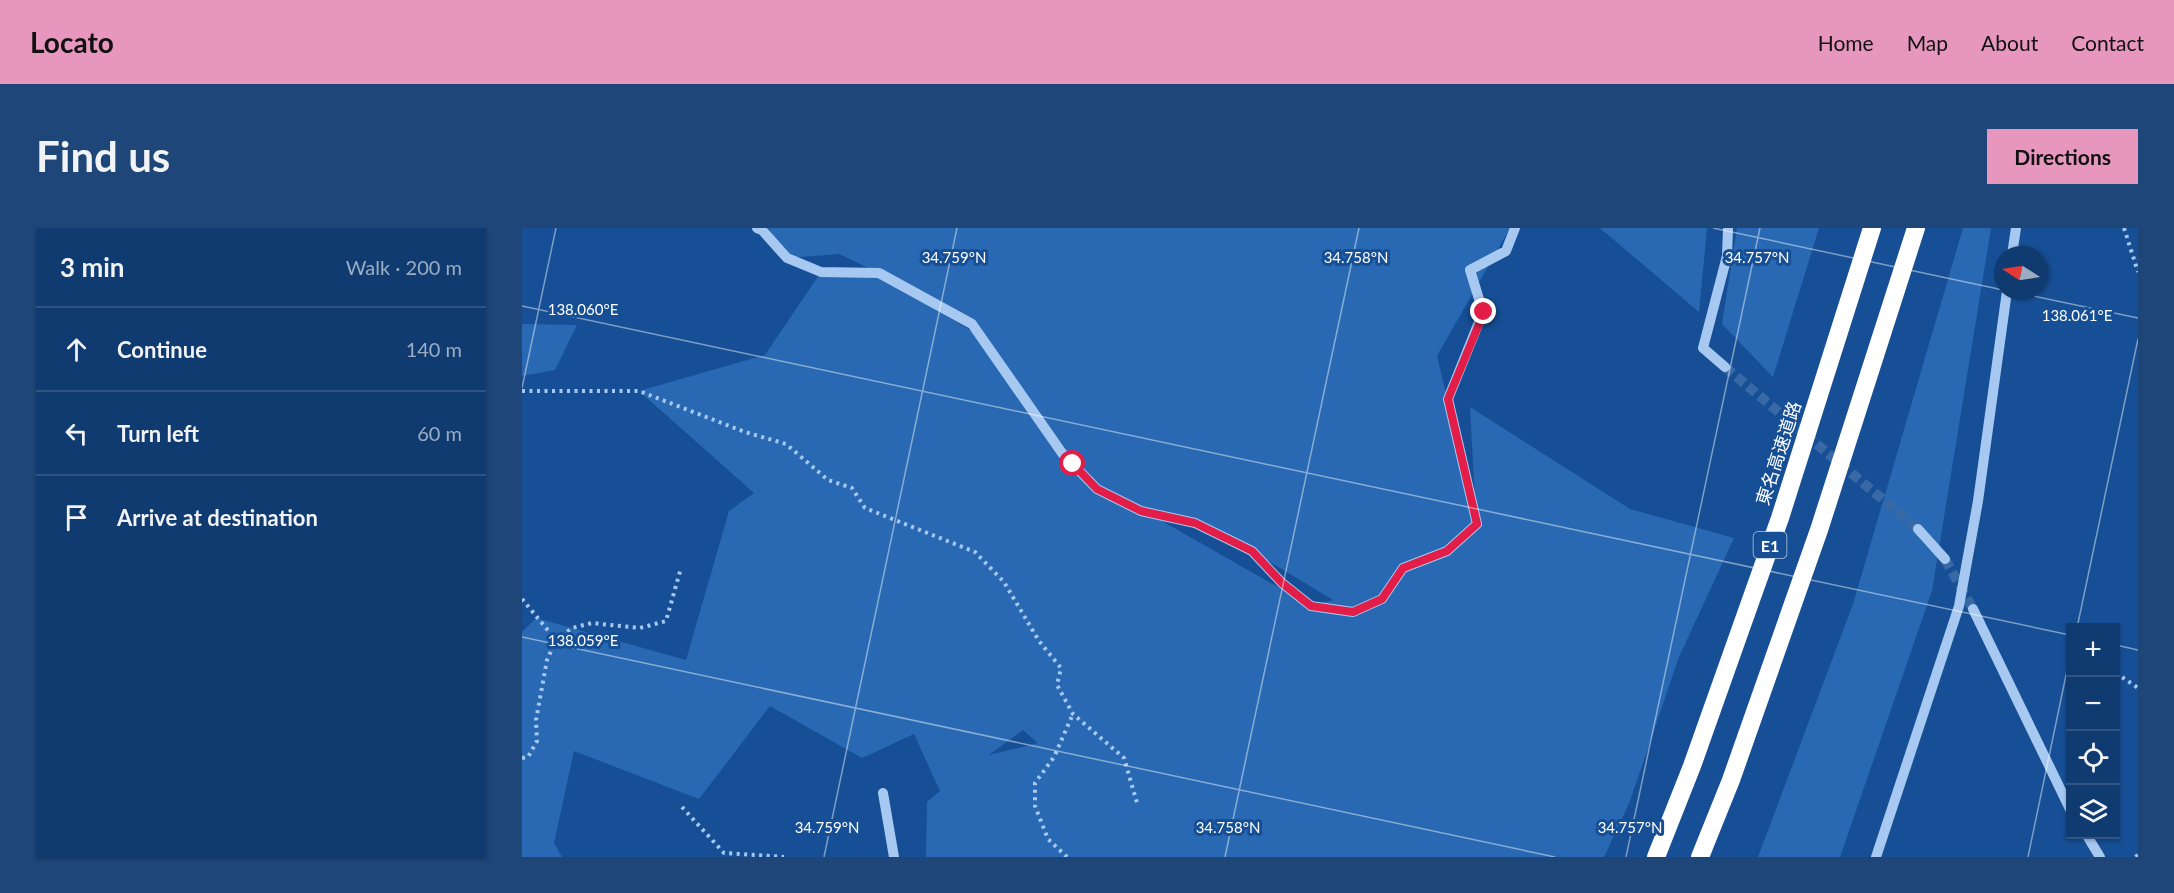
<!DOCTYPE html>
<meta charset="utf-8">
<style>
:root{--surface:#103b70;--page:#1e4678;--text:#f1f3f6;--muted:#9cadc3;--line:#305583;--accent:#e797bd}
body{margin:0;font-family:Lato,"Noto Sans JP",sans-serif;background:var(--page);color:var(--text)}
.controls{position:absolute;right:18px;bottom:18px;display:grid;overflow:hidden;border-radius:0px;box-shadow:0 2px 4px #0004}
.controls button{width:54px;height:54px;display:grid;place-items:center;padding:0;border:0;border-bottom:2px solid var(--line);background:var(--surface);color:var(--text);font:30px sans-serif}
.compass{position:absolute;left:1472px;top:18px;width:54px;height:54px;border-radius:50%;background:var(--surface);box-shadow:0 2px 4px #0004;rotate:282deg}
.stop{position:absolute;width:18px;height:18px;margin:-14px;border:4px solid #e11d48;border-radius:50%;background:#fff}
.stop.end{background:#e11d48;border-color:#fff;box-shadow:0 2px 6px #0008}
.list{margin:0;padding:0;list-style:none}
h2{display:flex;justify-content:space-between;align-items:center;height:78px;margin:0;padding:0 24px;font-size:26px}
h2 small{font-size:20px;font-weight:400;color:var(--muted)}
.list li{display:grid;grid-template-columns:39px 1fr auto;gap:18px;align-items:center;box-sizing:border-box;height:84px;padding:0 24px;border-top:2px solid var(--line)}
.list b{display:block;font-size:22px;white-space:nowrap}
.list em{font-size:20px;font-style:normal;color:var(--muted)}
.icon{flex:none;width:33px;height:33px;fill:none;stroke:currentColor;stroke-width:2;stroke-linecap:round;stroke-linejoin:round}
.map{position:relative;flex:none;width:1616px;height:629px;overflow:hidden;border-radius:0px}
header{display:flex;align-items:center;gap:36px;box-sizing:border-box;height:84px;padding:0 30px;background:var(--accent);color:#111}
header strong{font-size:28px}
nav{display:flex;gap:33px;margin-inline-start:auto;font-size:21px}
.intro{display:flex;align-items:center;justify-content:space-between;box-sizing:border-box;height:144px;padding:0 36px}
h1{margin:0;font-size:42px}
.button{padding:15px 27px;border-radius:0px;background:var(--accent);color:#111;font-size:21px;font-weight:700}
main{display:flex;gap:36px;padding:0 36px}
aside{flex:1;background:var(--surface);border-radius:0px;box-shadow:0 2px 4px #0004}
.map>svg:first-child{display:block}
</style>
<header>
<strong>Locato</strong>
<nav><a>Home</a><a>Map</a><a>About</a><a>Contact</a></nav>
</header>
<div class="intro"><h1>Find us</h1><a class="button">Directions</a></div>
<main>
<aside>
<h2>3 min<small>Walk · 200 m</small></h2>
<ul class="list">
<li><svg class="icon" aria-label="ahead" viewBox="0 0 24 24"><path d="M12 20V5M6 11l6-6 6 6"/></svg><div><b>Continue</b></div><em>140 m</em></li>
<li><svg class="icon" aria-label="left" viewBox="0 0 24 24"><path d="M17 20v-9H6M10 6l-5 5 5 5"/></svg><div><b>Turn left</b></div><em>60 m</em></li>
<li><svg class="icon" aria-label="arrive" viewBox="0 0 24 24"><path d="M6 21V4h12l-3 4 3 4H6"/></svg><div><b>Arrive at destination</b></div></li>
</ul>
</aside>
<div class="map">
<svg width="1616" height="629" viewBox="0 0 1616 629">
<rect width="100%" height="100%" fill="#164f95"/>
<g fill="#2969b3" fill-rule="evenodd">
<path d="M246,0H988L915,128L954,291L948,179L1108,281L1212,310L1157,429L1108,573L1082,629H404L405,574L418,563L392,506L340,530L248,478L177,571L52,523L32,615L40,629H0V404L14,390L164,432L207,283L232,265L117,163L243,127L299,44H355L317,26L265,30ZM368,53L450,96L459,109ZM605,273L730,323L811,372L789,378ZM501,502L516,515L467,527Z"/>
<path d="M1078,0H1185L1177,84Z"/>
<path d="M1215,0H1297L1251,149L1200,96Z"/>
<path d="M1441,0H1469L1410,363L1318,629H1236L1331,376Z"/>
<path d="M0,96L55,97L33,142L0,148Z"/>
</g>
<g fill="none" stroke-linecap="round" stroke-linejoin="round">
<g stroke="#3969a5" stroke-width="10" stroke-dasharray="10 5" stroke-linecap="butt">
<path d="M1203,139L1396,301"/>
<path d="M1423,331L1451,381"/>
</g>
<g stroke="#a7c9f1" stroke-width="4" stroke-dasharray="3 4.5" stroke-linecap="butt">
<path d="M1602,0L1616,44"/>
<path d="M0,163H117L223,204L264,216L306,252L330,260L343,280L453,324L482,354L517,413L539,440L535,457L551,486L602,530L615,575"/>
<path d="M0,371L34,412"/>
<path d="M1594,445L1616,460"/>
<path d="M0,530L6,529L15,513L14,492L25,432L34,412L50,400L70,395L118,400L144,393L159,340"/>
<path d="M160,579L202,625L262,629"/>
<path d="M545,629L526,611L513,578V555L532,529L551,486"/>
<path d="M1614,629L1616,626"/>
</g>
<g stroke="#a7c9f1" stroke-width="10">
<path d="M235,0L240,2L265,30L299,44L357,45L450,96L540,225L575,261L619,283L673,295L730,323L760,355L789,378L831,384L860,371L881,340L925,323L955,296L926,171L961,84L948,42L984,23L993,0"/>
<path d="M1490,27L1494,0"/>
<path d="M1203,139L1181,120L1205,28L1206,0"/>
<path d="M1396,301L1423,331"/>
<path d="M1451,381L1548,581"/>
<path d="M361,565L372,629"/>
<path d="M1564,606L1578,629"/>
<path d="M1354,629L1437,378L1456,273L1485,63"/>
</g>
<g stroke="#fff" stroke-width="18">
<path d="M1134,629L1170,538L1258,290L1350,0"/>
<path d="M1178,629L1209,552L1297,302L1394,0"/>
</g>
</g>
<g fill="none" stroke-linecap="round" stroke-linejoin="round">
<path stroke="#e11d48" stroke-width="8" d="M551,236L575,261L619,283L673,295L730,323L760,355L789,378L831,384L860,371L881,340L925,323L955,296L926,171L962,84"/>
</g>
<path fill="none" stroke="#fff" stroke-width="1.5" stroke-opacity="0.45" d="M1191,0L1481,62M1487,63L1616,90M0,78L1548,407M0,160L34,0M1555,400L1616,111M0,409L1033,629M1594,417L1616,422M302,629L435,0M703,629L837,0M1104,629L1238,0M1506,629L1548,428"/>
<g text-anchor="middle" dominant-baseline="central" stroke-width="6" stroke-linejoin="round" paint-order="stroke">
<rect fill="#164f95" stroke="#b9cadf" stroke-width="1.5" x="1231.5" y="304" width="33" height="26" rx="4.5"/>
<g font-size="16" font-weight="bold" fill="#fff">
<text x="1248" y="317">E1</text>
</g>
<g font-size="18" fill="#fff" stroke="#164f95">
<text transform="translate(1256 225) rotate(-72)">東名高速道路</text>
</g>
</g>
<g font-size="15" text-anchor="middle" fill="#fff" stroke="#164f95" stroke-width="6" stroke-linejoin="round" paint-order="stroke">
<text x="432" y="35">34.759°N</text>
<text x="834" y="35">34.758°N</text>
<text x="1235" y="35">34.757°N</text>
<text x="61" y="87">138.060°E</text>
<text x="1555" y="93">138.061°E</text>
<text x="61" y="418">138.059°E</text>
<text x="305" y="605">34.759°N</text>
<text x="706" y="605">34.758°N</text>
<text x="1108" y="605">34.757°N</text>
</g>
</svg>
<div class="controls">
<button>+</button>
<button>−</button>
<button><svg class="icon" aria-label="locate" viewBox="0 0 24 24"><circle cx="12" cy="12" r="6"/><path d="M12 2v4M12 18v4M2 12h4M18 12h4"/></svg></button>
<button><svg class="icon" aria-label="layers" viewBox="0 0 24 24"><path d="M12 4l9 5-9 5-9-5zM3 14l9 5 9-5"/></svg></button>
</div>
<svg class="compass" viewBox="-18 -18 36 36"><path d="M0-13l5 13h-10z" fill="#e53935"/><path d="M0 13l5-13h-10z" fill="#9cadc3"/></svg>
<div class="stop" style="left:551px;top:236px"></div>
<div class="stop end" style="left:962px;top:84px"></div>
</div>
</main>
